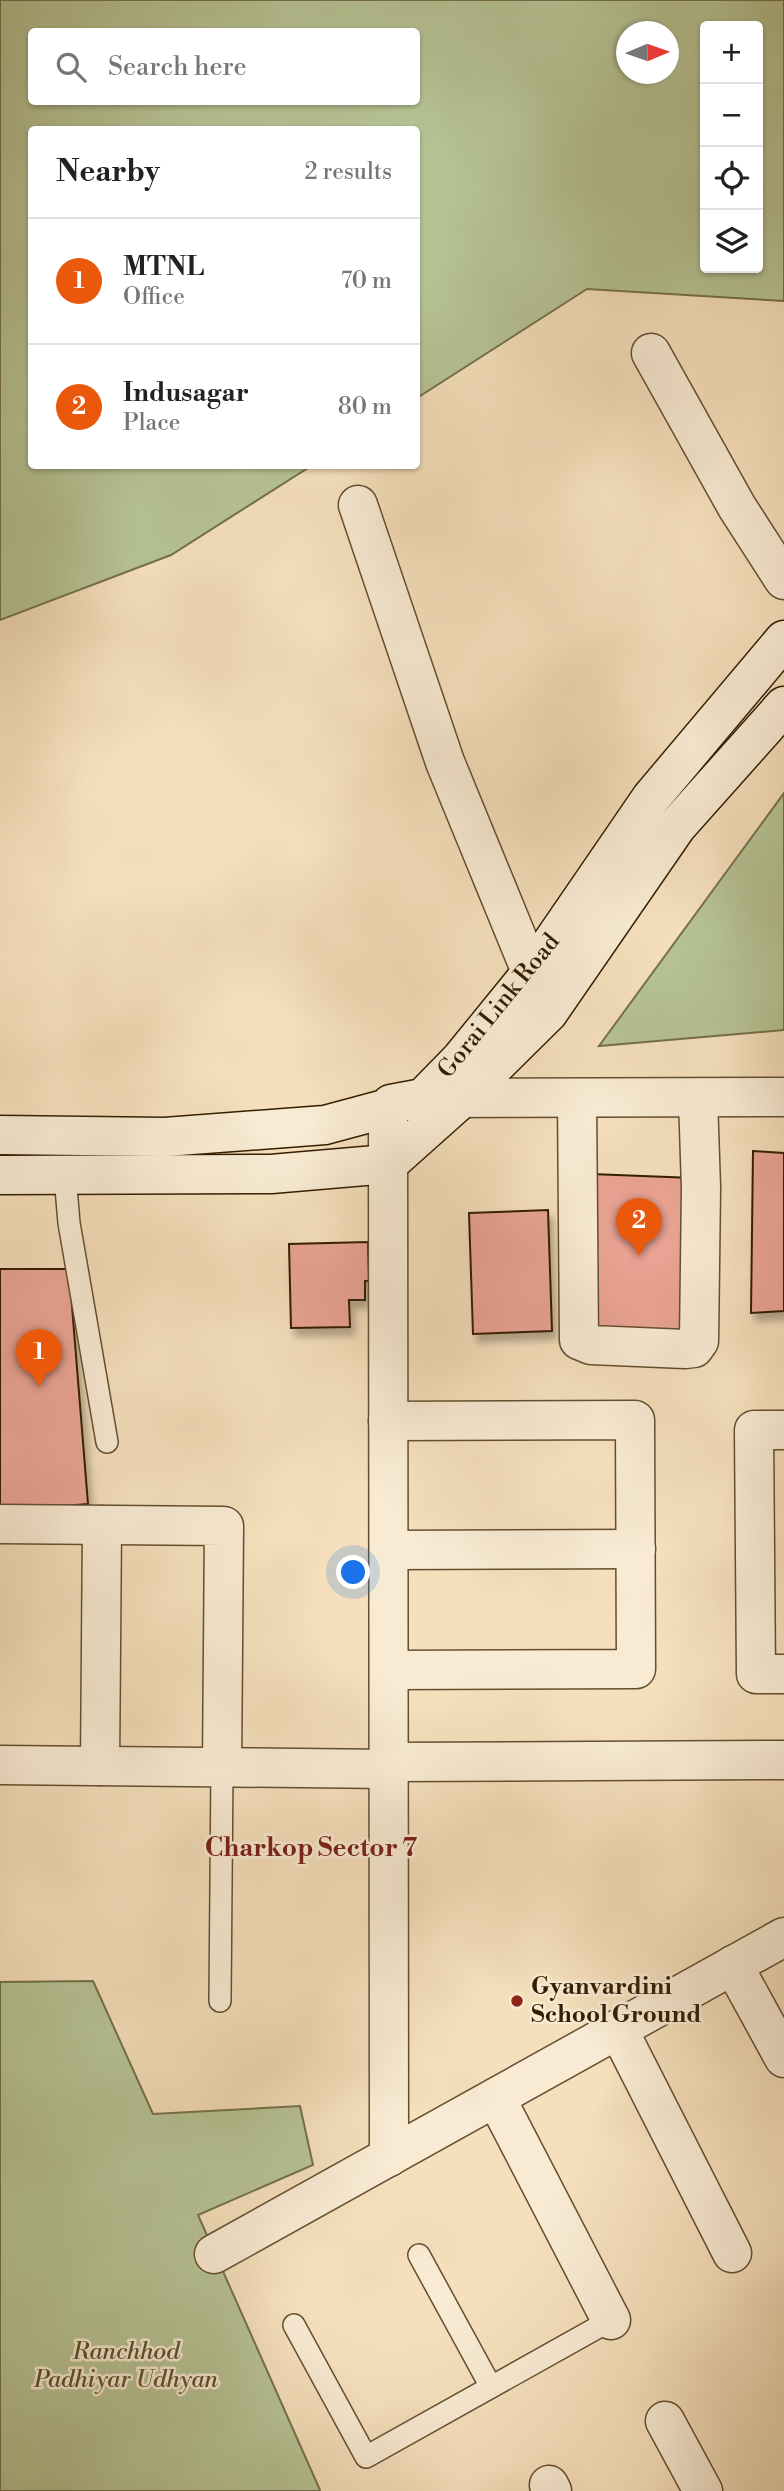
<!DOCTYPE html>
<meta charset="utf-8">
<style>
:root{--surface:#fff;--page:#f6f6f6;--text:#222;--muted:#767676;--line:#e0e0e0;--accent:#ea580c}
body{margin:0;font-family:"Libre Bodoni",serif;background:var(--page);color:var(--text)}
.controls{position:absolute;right:21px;top:21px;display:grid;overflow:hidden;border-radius:7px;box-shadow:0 2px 5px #0004}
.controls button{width:63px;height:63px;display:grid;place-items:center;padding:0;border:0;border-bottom:2px solid var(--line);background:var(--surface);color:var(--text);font:35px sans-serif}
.compass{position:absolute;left:616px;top:21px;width:63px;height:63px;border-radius:50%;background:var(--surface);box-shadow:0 2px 5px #0004;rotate:88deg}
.you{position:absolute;left:354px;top:1573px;width:24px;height:24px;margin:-18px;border:5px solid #fff;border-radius:50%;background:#1a73e8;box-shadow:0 0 0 10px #1a73e833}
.badge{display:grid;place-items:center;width:46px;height:46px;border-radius:50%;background:var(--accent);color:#fff;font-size:23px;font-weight:700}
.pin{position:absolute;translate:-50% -58px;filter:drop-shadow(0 2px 4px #0008)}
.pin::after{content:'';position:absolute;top:37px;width:24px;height:21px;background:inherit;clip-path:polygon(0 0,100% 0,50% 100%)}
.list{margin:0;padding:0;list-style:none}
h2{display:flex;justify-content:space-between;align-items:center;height:91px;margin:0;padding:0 28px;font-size:30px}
h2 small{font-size:23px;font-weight:400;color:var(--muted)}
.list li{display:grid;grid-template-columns:46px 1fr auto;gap:21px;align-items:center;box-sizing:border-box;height:126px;padding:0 28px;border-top:2px solid var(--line)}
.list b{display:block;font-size:26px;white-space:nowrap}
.list p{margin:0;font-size:23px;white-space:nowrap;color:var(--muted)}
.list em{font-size:23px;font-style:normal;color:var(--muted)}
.icon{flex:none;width:38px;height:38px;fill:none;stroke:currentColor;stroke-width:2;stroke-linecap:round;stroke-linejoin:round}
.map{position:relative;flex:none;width:784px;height:2491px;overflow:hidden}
.search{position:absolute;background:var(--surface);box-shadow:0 2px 5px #0004;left:28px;top:28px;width:392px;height:77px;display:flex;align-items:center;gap:18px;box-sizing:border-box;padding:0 24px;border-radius:7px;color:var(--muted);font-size:26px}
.panel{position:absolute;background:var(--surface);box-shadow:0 2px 5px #0004;left:28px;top:126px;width:392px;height:343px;border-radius:7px}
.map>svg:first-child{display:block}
</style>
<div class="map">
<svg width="784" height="2491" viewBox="0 0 784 2491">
<defs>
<filter id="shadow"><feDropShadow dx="4.5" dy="8" stdDeviation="3.5" flood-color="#0004"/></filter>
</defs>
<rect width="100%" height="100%" fill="#f5dfbc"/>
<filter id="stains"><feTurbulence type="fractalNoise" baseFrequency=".00286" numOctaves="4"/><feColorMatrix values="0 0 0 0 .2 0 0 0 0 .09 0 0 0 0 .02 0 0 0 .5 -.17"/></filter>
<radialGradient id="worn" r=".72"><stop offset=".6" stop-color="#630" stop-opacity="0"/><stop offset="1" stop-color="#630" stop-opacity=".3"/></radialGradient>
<g fill="#b6c395" stroke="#74704a" stroke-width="2" fill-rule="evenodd">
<path d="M0,0H784V301L587,289L417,398L416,130H32V466H311L171,555L0,620ZM705,26H758V268H705ZM32,32H416V102H32ZM626,32H668V74H626Z"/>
<path d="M784,793V1030L599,1046Z"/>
<path d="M93,1981L153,2114L300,2106L313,2165L198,2215L320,2490L318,2491H0V1982Z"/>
</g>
<g fill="#eaa394" stroke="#331e00" stroke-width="2" filter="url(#shadow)">
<path d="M753,1151L784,1153V1311L751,1313Z"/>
<path d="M591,1174L693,1178L686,1338L584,1334Z"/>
<path d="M548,1210L552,1331L473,1334L469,1213Z"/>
<path d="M368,1242L369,1281H365V1300H349L350,1327L291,1328L289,1244Z"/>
<path d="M0,1269H69L88,1504L0,1511Z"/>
</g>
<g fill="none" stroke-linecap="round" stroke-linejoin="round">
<g stroke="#644e2f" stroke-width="24">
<g id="lane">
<path d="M65,1176L69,1223L107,1442"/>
<path d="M220,2001L222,1767"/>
<path d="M419,2255L491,2387"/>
<path d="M294,2325L366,2457L611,2320"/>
</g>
</g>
<g stroke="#644e2f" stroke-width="41">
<g id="street">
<path d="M651,353L737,507L784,580"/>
<path d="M358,505L445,762L543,1001"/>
<path d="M435,1098L784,1097"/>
<path d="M577,1098L579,1340L591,1345L685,1349L694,1348L699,1341L701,1188L698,1098"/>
<path d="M388,1108L389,2157"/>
<path d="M388,1421L635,1420L636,1669L389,1670"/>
<path d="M784,1430H754L756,1674H784"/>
<path d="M0,1524L224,1526L222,1767"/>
<path d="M389,1550L636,1549"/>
<path d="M390,1762L784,1760"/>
<path d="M0,1765L390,1769"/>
<path d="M100,1766L102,1525"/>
<path d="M733,1965L784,2058"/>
<path d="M618,2029L732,2253"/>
<path d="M496,2098L611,2320"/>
<path d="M214,2254L784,1937"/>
<path d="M665,2421L703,2491"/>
<path d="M549,2485L552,2491"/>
</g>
</g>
<g stroke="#331e00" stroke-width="41">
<g id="secondary">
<path d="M0,1135L165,1137L325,1125L388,1108L391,1104L423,1098L461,1059L531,973L651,798L784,640"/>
<path d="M0,1175L271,1174L388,1164L462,1098L548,1013L677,826L784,706"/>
</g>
</g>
<use href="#lane" stroke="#f8ead3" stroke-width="21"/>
<use href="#street" stroke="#f8ead3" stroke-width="38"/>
<use href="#secondary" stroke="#f8ead3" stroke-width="38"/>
</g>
<circle fill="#8f2418" stroke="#f8ead3" stroke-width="2.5" cx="517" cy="2001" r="7"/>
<g text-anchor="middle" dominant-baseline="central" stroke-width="5" stroke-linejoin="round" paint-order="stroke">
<g font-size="24" fill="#331e00" stroke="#f8ead3">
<text transform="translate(499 1006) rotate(-51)">Gorai Link Road</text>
</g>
<g font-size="24" font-weight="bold" fill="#331e00" stroke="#f8ead3" text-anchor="start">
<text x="531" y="1987">Gyanvardini<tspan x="531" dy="28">School Ground</tspan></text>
</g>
<g font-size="24" font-style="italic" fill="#5a502d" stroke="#f8ead3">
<text x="126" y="2352">Ranchhod<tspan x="126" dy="28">Padhiyar Udhyan</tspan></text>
</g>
<g font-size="26" font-weight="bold" fill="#7a1f14" stroke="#f8ead3">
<text x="311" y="1848">Charkop Sector 7</text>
</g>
</g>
<rect width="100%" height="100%" filter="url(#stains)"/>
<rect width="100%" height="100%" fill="url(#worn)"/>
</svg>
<div class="controls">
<button>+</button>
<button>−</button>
<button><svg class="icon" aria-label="locate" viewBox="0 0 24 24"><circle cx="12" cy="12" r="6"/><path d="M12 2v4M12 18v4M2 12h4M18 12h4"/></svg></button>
<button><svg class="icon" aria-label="layers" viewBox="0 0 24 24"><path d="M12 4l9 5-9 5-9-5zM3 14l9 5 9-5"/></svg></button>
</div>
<svg class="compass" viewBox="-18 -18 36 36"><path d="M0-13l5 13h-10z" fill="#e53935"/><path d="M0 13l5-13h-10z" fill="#767676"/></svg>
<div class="you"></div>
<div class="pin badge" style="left:39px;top:1387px">1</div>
<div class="pin badge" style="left:639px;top:1256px">2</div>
<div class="search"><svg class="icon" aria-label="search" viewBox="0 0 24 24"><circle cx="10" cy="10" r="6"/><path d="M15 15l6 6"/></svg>Search here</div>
<section class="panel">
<h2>Nearby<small>2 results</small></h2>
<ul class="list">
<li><span class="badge">1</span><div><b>MTNL</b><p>Office</p></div><em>70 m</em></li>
<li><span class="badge">2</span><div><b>Indusagar</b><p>Place</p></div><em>80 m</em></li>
</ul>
</section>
</div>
